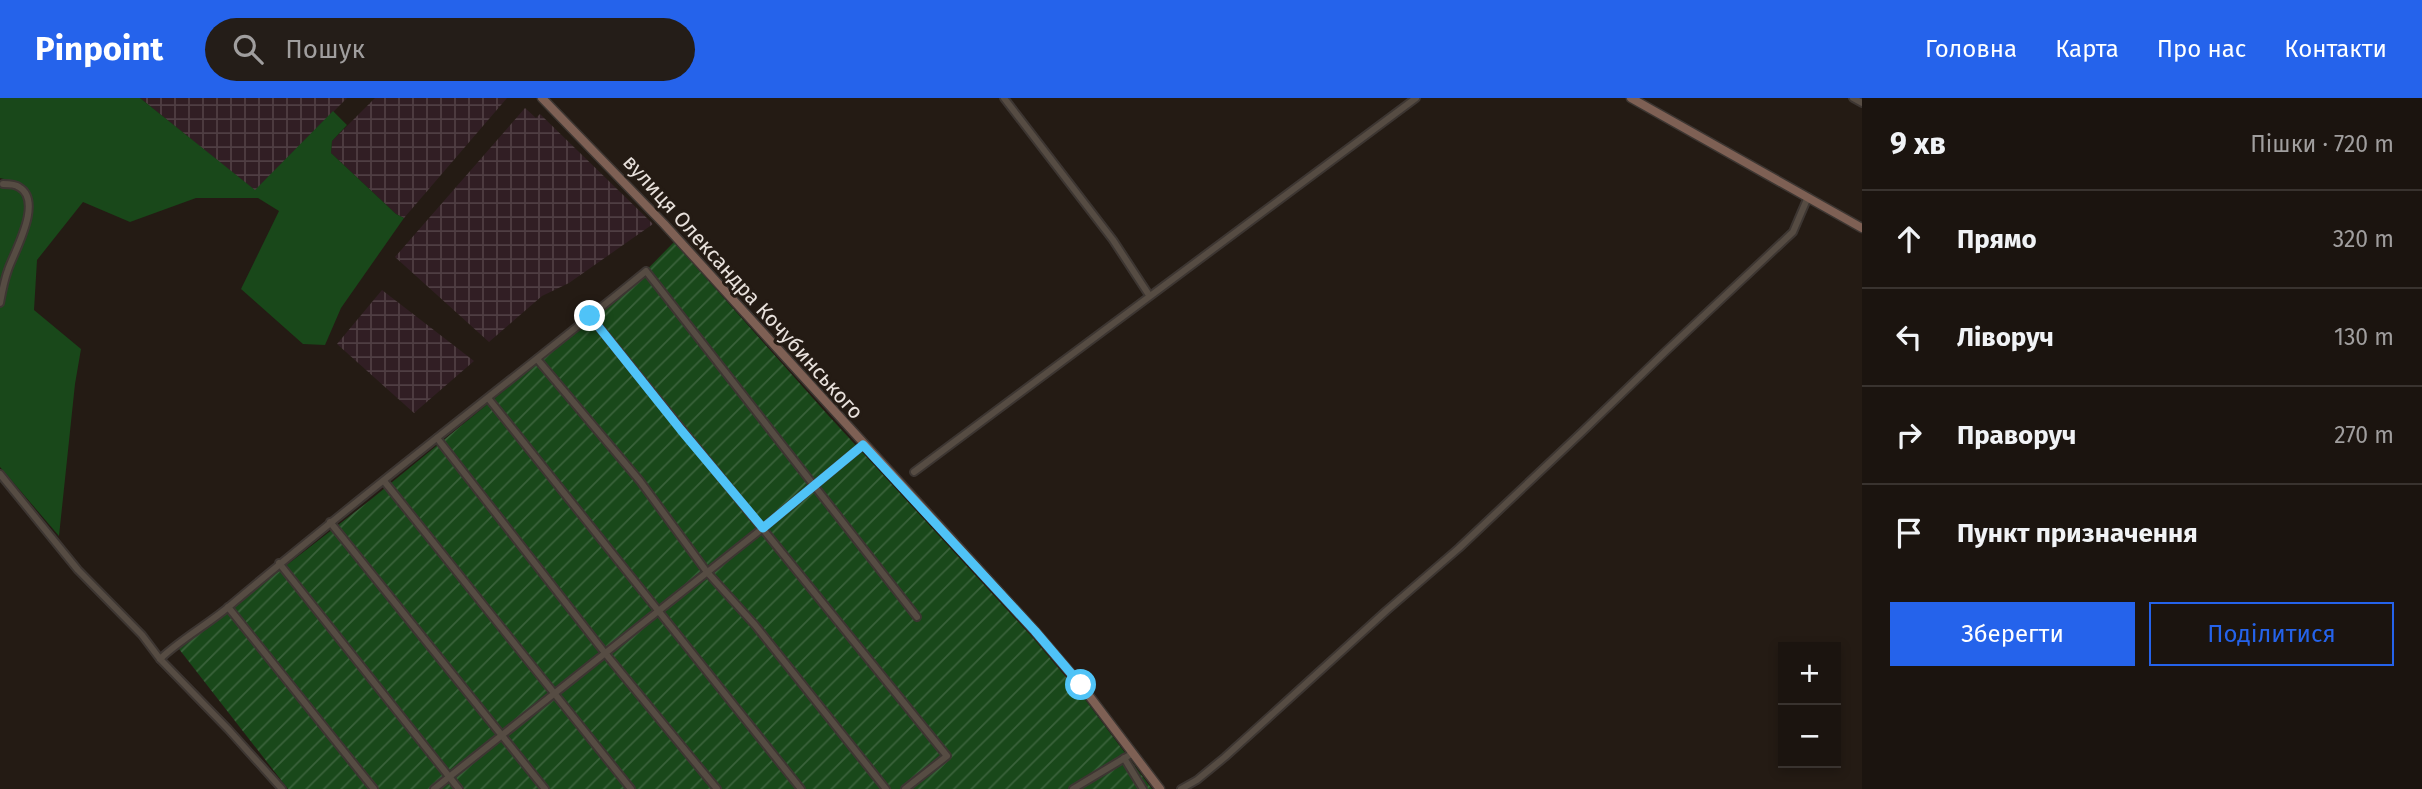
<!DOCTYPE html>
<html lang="uk">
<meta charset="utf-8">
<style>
:root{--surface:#1b140f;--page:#241d18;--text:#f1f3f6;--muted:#a09e9e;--line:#39332f;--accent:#2563eb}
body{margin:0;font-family:"Fira Sans",sans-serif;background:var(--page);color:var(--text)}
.controls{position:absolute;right:21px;bottom:21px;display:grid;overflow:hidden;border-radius:0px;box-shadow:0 4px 10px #0003}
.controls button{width:63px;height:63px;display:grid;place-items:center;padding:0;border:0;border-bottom:2px solid var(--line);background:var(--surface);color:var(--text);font:35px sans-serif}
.stop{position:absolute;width:21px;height:21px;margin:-16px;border:5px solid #4fc3f7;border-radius:50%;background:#fff}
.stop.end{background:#4fc3f7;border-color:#fff;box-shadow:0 2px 7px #0008}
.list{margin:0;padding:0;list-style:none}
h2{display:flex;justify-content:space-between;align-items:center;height:91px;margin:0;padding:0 28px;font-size:30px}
h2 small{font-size:23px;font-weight:400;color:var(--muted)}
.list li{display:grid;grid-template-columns:46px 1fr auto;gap:21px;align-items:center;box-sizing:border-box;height:98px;padding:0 28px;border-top:2px solid var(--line)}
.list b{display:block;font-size:26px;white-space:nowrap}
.list em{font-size:23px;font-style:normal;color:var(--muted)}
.actions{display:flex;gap:14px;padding:21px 28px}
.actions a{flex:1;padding:16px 0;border:2px solid var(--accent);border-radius:0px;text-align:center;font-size:24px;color:var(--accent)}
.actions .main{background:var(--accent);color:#fff}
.icon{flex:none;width:38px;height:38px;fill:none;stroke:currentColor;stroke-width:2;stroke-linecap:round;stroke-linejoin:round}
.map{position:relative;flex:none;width:1862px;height:691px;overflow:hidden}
header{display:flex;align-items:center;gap:42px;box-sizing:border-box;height:98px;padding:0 35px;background:var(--accent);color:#fff}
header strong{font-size:33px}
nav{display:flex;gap:38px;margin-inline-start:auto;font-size:24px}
.search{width:490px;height:63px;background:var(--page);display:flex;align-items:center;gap:18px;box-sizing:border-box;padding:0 24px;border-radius:38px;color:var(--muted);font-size:26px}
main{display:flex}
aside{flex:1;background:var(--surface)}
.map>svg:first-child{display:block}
</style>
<header>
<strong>Pinpoint</strong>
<div class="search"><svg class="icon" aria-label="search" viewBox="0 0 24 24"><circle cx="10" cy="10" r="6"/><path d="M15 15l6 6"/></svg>Пошук</div>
<nav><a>Головна</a><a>Карта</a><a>Про нас</a><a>Контакти</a></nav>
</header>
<main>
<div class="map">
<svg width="1862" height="691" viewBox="0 0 1862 691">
<defs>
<pattern id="industrial-grid" width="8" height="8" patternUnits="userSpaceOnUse" patternTransform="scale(1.75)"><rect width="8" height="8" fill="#311e24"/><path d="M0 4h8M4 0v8" fill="none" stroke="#4f3e43"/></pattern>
<pattern id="garden-furrows" width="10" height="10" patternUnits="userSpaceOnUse" patternTransform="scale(1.75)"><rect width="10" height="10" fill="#19481a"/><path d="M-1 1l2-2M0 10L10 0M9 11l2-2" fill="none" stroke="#3a623b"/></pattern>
</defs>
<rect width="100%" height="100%" fill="#241b14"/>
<g fill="url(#industrial-grid)">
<path d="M140,0H347L255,93Z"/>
<path d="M375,0H507L404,120L396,116L331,55L332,43Z"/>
<path d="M525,10L536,20L540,16L653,126L569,185L542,198L489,244L395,159Z"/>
<path d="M382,192L474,263L414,315L337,246Z"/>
</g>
<path fill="#19481a" d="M0,0H140L255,92L333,13L347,27L332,43L331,55L396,116L404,120L341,210L325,247L303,246L241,191L279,113L258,100H196L130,124L83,104L37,162L34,212L81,251L75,286L59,438L0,369V89L7,90L8,82L0,80Z"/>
<path fill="url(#garden-furrows)" d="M674,144L827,316L1033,540L1087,604L1152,691H288L179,551L369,403L627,192Z"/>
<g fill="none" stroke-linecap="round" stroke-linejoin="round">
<g stroke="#3d3632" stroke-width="10">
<g id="street">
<path d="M1004,0L1113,142L1149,197"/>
<path d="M1853,0L1862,5"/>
<path d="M0,205C2,194 4,183 8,172C14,154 44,103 19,89C15,86 8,86 3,86"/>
<path d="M590,218L947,658L905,691"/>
<path d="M537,261L640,383L707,474L755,527L886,691"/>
<path d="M488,300L801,691"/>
<path d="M437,340L605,555L717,691"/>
<path d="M914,374L1416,0"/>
<path d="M0,376L78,472L142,537L160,561L228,631L282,691"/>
<path d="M384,383L631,691"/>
<path d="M330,424L545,691"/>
<path d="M279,465L459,691"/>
<path d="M228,509L374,691"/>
<path d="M160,561C182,540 209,526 232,506C367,392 509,285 646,173L917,519"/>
<path d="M1124,660L1143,691"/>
<path d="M434,691L763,430L863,347"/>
<path d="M1073,691L1133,655"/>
<path d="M1181,691L1197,682L1225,659L1386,513L1459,450L1582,334L1666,253L1793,134L1808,99"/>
</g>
</g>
<g stroke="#3d3632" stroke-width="11">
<g id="secondary">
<path d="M542,0L664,126L1035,533L1081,587L1160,691"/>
<path d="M1631,0L1862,130"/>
</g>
</g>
<use href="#street" stroke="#564c43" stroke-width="6"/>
<use href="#secondary" stroke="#7e6054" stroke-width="8"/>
</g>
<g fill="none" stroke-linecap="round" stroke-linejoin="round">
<path stroke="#4fc3f7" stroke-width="9" d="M590,218L681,332L763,430L863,347L1035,533L1081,587"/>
</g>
<g text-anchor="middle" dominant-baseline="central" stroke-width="6" stroke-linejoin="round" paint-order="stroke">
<g font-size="21" fill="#e8e1dc" stroke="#241b14">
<text transform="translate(743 189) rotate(48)">вулиця Олександра Кочубинського</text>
</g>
</g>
</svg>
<div class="controls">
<button>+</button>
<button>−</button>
</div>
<div class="stop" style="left:1081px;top:587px"></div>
<div class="stop end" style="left:590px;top:218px"></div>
</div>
<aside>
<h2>9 хв<small>Пішки · 720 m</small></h2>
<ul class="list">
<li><svg class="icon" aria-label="ahead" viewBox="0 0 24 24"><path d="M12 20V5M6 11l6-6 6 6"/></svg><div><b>Прямо</b></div><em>320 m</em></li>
<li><svg class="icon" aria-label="left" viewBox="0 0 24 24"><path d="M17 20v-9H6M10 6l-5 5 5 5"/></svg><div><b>Ліворуч</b></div><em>130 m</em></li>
<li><svg class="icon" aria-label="right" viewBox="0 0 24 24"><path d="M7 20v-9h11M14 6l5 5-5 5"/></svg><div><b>Праворуч</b></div><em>270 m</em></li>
<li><svg class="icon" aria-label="arrive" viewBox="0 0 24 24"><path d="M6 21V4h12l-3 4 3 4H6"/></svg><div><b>Пункт призначення</b></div></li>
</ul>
<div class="actions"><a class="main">Зберегти</a><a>Поділитися</a></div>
</aside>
</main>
